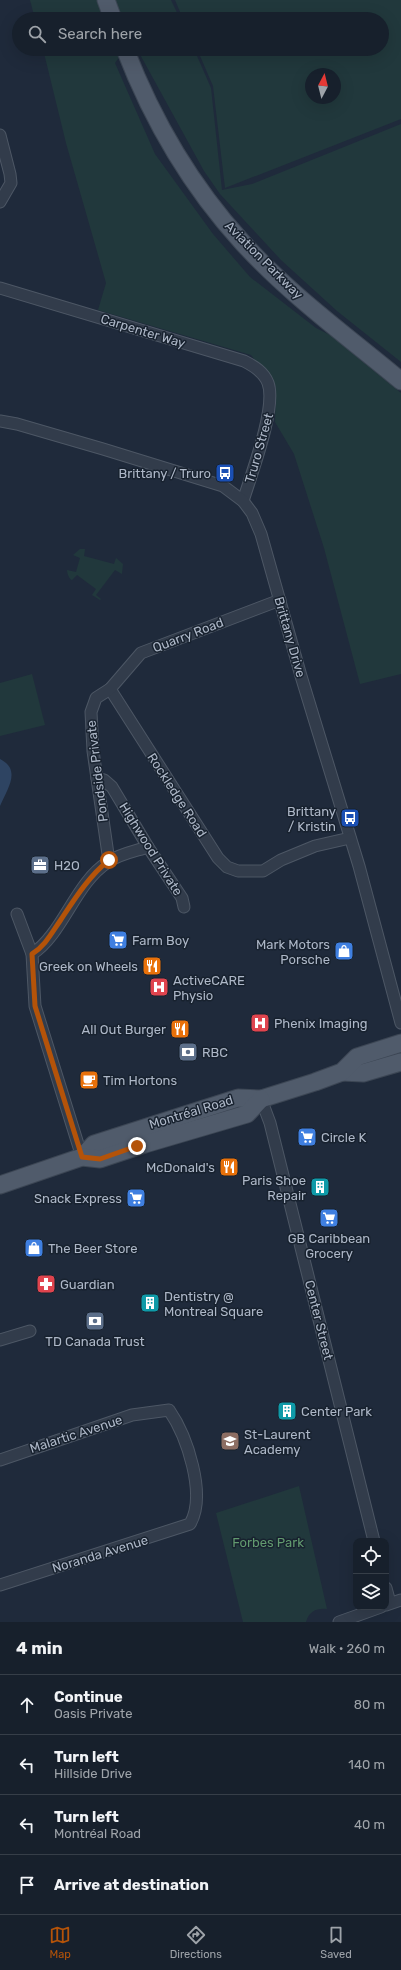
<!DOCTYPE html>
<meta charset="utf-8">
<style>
:root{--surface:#17202c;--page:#242d38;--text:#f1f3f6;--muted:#9ea3a9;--line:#363e48;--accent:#b45309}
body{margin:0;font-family:Rubik,sans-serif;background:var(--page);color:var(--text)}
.controls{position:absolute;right:12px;bottom:12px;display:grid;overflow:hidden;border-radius:8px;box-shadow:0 4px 16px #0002}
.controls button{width:36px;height:36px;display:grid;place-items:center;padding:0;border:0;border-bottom:1px solid var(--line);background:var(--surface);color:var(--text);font:20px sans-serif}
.compass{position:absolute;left:305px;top:68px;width:36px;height:36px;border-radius:50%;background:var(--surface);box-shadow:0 4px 16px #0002;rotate:7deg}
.stop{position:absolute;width:12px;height:12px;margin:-9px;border:3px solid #b45309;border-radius:50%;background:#fff}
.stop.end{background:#b45309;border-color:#fff;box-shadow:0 1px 4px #0008}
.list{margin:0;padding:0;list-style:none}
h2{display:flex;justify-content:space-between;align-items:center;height:52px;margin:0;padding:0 16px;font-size:17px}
h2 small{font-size:13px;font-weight:400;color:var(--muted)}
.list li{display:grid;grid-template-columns:26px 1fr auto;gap:12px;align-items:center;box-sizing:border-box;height:60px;padding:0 16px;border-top:1px solid var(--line)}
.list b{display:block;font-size:15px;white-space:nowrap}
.list p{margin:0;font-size:13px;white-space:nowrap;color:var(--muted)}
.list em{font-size:13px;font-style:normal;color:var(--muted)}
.icon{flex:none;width:22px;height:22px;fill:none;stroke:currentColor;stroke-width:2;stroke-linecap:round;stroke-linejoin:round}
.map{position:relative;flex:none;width:401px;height:1622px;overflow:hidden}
.search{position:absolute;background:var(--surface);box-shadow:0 4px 16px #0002;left:12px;right:12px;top:12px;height:44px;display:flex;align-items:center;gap:10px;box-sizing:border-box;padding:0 14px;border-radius:22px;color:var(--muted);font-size:15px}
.sheet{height:292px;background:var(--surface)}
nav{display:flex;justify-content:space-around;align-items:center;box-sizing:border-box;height:56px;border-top:1px solid var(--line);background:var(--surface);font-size:11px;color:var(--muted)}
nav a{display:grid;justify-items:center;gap:2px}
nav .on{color:var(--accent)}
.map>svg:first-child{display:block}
</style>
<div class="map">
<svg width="401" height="1622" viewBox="0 0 401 1622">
<rect width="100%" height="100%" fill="#1f2a3b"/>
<g fill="#21383c" fill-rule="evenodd">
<path d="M30,0H171L180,19H35Z"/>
<path d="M175,0H401V119L225,188L213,86L197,49H382V19H183ZM311,74H335V98H311Z"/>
<path d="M43,49H125L115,63L155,154L213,234L250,277L316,328L330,335L401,393V674L360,684L324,548L294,454L275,422L276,388L251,355L98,310L106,283L66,143Z"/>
<path d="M137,49H194L211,88L222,190L252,184L401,124V362L337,311L281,260L220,194L204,171Z"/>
<path d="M80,549H85L84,556L114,564L116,558L123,564L122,574L115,570L96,595L101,599L100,600L92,595L96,589L77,575L72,580C69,579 67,573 67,570L76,572L80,558L73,555Z"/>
<path d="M32,674L45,725L0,736V683Z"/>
<path d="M299,1486L327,1609C317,1608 309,1611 306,1622H243L216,1513Z"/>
</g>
<path fill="#2e4462" d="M0,759C22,770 7,789 0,806Z"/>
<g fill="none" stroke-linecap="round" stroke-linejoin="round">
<g stroke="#4d5765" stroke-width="13">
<g id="street">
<path d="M0,135L10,174L11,183L0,202"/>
<path d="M0,288L244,361C254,366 264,372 268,383C277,407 251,475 243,501"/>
<path d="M0,421L17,424L103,449L223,486L243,501L252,513L261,534L301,676L359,866L401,1023"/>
<path d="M110,689L218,858L227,867L238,871H263L281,860L315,846L350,838"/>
<path d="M97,778L104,780L112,787L148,847L182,898L184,907"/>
<path d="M109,861L93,751L91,712L96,698L110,689L141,653L280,600"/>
<path d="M17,914L32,954L35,1006L82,1157"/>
<path d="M32,954C63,934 75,883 108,862C119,854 136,851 148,847"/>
<path d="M261,1099L270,1123L374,1541"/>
<path d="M0,1340L30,1331"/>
<path d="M0,1460L132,1415L169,1410C187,1436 207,1495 190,1524L0,1585"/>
<path d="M386,1588L390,1603"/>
<path d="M386,1605L401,1600"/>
<path d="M339,1622L381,1607"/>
</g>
</g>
<g stroke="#3c4654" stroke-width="19">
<g id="primary">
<path d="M106,0L113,19"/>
<path d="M125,49C152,119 191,186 242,242C289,294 347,336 401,381"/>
<path d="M342,1072L363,1073L401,1062"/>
<path d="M82,1157L94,1144L238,1098L261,1099L315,1082L342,1072L357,1057L401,1043"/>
<path d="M0,1185L82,1157L100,1159L145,1144L247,1114L261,1099"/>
</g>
</g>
<use href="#street" stroke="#323c4b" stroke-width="11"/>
<use href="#primary" stroke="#505b6b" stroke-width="17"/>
</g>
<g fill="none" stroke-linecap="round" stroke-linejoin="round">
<path stroke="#b45309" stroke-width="5" d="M109,860C88,877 74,900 60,921C51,934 45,946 32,954L35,1006L82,1157L100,1159L137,1146"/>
</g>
<defs>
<g id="bus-square" transform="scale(1)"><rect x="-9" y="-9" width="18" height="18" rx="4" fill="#1a4fb4" stroke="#18222f"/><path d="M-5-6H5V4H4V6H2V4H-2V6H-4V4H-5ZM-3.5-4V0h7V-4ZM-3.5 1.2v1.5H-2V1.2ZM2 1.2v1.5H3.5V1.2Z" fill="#fff"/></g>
<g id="office-square" transform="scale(1)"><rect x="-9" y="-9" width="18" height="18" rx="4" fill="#5c6f8a" stroke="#18222f"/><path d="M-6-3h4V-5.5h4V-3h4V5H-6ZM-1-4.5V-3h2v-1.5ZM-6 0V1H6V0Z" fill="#fff"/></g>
<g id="supermarket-square" transform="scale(1)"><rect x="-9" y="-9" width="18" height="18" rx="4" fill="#3f7fe0" stroke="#18222f"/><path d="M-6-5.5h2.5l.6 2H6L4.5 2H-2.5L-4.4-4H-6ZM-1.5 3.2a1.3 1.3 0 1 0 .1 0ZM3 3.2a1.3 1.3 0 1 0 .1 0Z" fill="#fff"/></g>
<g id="shop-square" transform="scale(1)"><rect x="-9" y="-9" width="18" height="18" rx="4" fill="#3f7fe0" stroke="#18222f"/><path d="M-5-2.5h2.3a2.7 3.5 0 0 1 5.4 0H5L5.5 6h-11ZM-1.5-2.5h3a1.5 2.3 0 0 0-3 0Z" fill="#fff"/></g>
<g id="restaurant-square" transform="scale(1)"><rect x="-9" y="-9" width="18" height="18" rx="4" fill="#e8710a" stroke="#18222f"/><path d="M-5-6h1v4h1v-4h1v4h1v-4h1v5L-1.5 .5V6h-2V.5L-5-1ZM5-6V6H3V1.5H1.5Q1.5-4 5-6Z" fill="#fff"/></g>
<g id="hospital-square" transform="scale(1)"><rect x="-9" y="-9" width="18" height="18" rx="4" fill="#e0444e" stroke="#18222f"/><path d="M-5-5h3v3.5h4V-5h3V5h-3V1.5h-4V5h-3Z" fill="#fff"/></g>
<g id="bank-square" transform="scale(1)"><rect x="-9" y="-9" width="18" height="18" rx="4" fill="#5c6f8a" stroke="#18222f"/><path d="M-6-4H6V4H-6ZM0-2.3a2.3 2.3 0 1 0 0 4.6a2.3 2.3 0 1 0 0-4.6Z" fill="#fff"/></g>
<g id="cafe-square" transform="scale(1)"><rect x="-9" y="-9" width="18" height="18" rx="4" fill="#e8710a" stroke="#18222f"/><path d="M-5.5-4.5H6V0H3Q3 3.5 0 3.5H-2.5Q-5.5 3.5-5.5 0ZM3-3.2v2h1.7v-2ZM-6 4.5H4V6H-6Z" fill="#fff"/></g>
<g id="building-square" transform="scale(1)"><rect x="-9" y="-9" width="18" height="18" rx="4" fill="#0f9aa8" stroke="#18222f"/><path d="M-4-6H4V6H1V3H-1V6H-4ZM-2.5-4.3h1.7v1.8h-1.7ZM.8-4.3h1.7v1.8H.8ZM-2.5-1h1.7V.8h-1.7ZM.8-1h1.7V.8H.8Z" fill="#fff"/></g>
<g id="pharmacy-square" transform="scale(1)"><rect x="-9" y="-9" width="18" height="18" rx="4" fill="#e0444e" stroke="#18222f"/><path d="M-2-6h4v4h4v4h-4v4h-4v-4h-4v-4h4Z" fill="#fff"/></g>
<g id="school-square" transform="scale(1)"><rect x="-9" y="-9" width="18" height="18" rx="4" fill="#8d6e63" stroke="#18222f"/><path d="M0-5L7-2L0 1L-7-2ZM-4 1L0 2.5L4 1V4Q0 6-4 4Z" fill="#fff"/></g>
</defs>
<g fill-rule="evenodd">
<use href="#bus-square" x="225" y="473"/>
<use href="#bus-square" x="350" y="818"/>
<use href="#office-square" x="40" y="865"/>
<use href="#supermarket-square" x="118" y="940"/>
<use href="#shop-square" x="344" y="951"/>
<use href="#restaurant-square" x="152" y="966"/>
<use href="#hospital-square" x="159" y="987"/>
<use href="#hospital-square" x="260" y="1023"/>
<use href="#restaurant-square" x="180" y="1029"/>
<use href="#bank-square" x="188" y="1052"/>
<use href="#cafe-square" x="89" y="1080"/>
<use href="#supermarket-square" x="307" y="1137"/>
<use href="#restaurant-square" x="229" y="1167"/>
<use href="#building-square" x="320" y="1187"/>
<use href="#supermarket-square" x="136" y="1198"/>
<use href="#supermarket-square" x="329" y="1218"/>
<use href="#shop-square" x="34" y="1248"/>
<use href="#pharmacy-square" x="46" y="1284"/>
<use href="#building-square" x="150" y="1303"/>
<use href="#bank-square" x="95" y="1321"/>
<use href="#building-square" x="287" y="1411"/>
<use href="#school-square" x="230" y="1441"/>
</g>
<g text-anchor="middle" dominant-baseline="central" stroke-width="3" stroke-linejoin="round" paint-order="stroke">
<g font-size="13" fill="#adb7c7" stroke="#18222f">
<text transform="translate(264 260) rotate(45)">Aviation Parkway</text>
<text transform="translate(143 331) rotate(17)">Carpenter Way</text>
<text transform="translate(259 448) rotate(-74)">Truro Street</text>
<text transform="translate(188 635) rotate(-21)">Quarry Road</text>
<text transform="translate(290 637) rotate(74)">Brittany Drive</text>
<text transform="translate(97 771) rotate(-97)">Pondside Private</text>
<text transform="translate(177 795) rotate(57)">Rockledge Road</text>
<text transform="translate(151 849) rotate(58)">Highwood Private</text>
<text transform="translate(191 1112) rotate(-17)">Montréal Road</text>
<text transform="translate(319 1320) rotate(76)">Center Street</text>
<text transform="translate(76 1434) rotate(-18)">Malartic Avenue</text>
<text transform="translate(100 1554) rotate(-17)">Noranda Avenue</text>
</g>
<g font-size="13" fill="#adb7c7" stroke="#18222f" text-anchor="start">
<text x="211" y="473" text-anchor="end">Brittany / Truro</text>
<text x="336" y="811" text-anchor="end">Brittany<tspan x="336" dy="15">/ Kristin</tspan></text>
<text x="54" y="865">H2O</text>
<text x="132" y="940">Farm Boy</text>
<text x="330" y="944" text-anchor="end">Mark Motors<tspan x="330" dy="15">Porsche</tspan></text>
<text x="138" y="966" text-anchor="end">Greek on Wheels</text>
<text x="173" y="980">ActiveCARE<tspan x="173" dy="15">Physio</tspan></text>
<text x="274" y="1023">Phenix Imaging</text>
<text x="166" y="1029" text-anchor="end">All Out Burger</text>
<text x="202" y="1052">RBC</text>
<text x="103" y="1080">Tim Hortons</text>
<text x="321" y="1137">Circle K</text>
<text x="215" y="1167" text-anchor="end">McDonald's</text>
<text x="306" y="1180" text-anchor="end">Paris Shoe<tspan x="306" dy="15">Repair</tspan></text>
<text x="122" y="1198" text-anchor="end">Snack Express</text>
<text x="329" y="1238" text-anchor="middle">GB Caribbean<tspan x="329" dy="15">Grocery</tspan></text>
<text x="48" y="1248">The Beer Store</text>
<text x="60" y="1284">Guardian</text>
<text x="164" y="1296">Dentistry @<tspan x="164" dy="15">Montreal Square</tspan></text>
<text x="95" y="1341" text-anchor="middle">TD Canada Trust</text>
<text x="301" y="1411">Center Park</text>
<text x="244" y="1434">St-Laurent<tspan x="244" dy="15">Academy</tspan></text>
</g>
<g font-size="13" fill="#629a6f" stroke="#18222f">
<text x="268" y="1542">Forbes Park</text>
</g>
</g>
</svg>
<div class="controls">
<button><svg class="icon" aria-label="locate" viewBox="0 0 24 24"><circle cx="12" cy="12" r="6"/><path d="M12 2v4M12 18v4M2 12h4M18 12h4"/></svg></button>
<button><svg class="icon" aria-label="layers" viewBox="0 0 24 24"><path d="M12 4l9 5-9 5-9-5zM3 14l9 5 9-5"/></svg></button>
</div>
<svg class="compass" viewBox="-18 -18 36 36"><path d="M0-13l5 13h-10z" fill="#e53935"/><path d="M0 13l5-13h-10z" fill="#9ea3a9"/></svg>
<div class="stop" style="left:109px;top:860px"></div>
<div class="stop end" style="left:137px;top:1146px"></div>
<div class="search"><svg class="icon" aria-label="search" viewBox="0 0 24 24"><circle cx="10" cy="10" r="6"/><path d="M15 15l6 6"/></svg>Search here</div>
</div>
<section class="sheet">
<h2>4 min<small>Walk · 260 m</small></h2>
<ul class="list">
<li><svg class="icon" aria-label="ahead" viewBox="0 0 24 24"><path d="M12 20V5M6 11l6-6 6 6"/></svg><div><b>Continue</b><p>Oasis Private</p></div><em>80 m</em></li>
<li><svg class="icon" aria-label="left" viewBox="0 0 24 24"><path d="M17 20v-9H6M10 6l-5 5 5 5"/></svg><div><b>Turn left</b><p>Hillside Drive</p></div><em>140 m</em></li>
<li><svg class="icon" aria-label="left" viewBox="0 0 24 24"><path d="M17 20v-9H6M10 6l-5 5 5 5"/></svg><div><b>Turn left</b><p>Montréal Road</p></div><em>40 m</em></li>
<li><svg class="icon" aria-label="arrive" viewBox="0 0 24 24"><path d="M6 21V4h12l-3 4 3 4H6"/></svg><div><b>Arrive at destination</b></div></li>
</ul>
</section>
<nav>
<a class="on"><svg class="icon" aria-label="map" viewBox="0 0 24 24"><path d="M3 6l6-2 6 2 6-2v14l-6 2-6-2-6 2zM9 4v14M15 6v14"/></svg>Map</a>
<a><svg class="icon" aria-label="directions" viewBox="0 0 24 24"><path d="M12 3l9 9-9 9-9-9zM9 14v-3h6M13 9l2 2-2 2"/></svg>Directions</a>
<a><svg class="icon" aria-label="saved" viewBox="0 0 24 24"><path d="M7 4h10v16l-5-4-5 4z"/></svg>Saved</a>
</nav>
